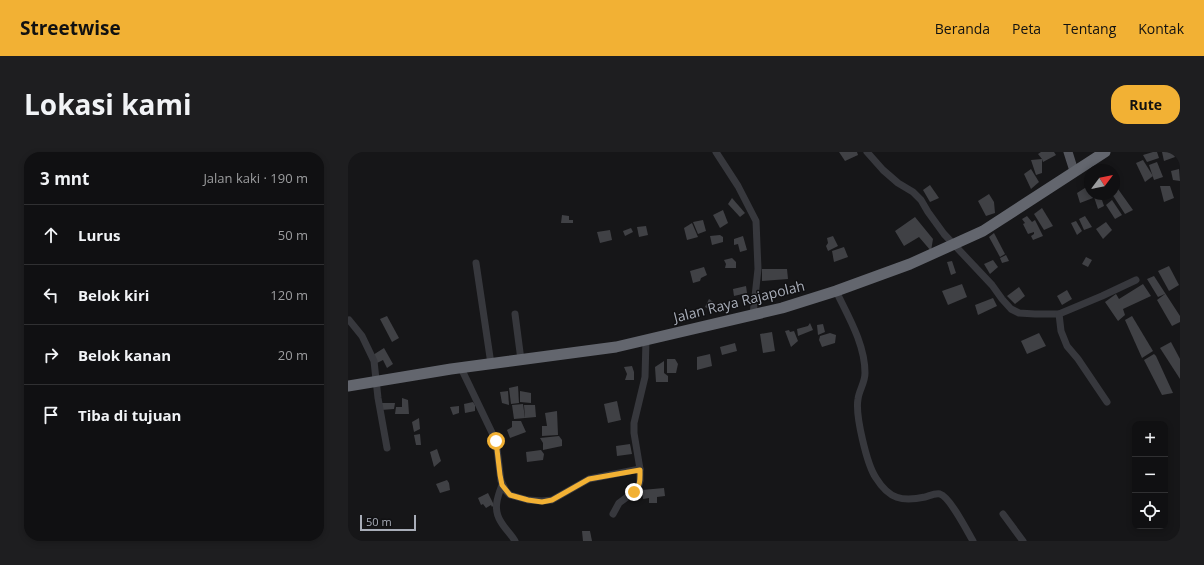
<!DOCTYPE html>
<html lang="id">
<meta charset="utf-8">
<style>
:root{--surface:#101012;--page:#1e1e20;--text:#f1f3f6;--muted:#9c9d9f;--line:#303032;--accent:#f2b134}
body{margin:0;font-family:"Open Sans",sans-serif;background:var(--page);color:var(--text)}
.controls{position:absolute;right:12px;bottom:12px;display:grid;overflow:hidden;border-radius:8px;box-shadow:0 2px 6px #0003}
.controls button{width:36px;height:36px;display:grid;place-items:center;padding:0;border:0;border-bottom:1px solid var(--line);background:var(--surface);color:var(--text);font:20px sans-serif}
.compass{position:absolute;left:736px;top:12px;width:36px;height:36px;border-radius:50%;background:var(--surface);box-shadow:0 2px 6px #0003;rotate:58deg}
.scale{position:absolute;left:12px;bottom:10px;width:56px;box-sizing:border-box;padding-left:4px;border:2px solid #a8adb8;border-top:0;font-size:11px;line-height:14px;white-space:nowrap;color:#a8adb8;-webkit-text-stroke:3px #111113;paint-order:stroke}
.stop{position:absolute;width:12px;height:12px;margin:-9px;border:3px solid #f2b134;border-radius:50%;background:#fff}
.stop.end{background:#f2b134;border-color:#fff;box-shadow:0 1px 4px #0008}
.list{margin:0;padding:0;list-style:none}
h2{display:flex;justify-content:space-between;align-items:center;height:52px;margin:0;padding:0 16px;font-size:17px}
h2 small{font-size:13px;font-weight:400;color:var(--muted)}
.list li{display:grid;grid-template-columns:26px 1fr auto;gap:12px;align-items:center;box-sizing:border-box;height:60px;padding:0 16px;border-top:1px solid var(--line)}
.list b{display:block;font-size:15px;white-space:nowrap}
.list em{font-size:13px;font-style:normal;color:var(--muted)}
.icon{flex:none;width:22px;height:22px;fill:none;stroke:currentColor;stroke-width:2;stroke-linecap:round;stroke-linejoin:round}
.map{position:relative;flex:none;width:832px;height:389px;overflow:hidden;border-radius:16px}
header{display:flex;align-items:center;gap:24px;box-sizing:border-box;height:56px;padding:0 20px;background:var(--accent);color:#111}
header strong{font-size:19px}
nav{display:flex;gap:22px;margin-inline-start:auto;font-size:14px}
.intro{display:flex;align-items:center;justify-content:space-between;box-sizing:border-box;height:96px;padding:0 24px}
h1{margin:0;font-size:28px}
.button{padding:10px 18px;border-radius:16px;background:var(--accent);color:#111;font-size:14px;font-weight:700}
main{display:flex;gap:24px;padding:0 24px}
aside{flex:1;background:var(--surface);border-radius:16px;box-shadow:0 2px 6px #0003}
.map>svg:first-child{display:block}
</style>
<header>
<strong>Streetwise</strong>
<nav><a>Beranda</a><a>Peta</a><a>Tentang</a><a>Kontak</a></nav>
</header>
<div class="intro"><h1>Lokasi kami</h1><a class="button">Rute</a></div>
<main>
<aside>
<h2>3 mnt<small>Jalan kaki · 190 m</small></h2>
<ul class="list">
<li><svg class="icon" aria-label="ahead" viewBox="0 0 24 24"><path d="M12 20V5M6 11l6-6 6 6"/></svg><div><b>Lurus</b></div><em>50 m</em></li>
<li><svg class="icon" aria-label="left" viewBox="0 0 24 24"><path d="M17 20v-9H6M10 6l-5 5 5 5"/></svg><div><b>Belok kiri</b></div><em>120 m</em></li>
<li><svg class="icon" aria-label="right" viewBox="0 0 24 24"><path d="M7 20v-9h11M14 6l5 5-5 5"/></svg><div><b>Belok kanan</b></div><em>20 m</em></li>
<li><svg class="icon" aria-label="arrive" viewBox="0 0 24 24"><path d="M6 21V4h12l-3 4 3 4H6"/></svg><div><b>Tiba di tujuan</b></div></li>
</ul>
</aside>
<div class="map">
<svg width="832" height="389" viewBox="0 0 832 389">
<rect width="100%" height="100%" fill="#161618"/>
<g fill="#404145">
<path d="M491,0H509L510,3L497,9Z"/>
<path d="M693,0H706L708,3L695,10L694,7V21L688,23L683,8L694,7L690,2Z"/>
<path d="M805,0H809L811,6L799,10L795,3Z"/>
<path d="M814,0H825L827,5L816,9Z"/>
<path d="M795,8L805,24L797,30L788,11Z"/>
<path d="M809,10L815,25L806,28L801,13Z"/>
<path d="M683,17L691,30L683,37L676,22Z"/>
<path d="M831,17L832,29L825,28L823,19Z"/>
<path d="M582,33L591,46L582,50L575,38Z"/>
<path d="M740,34L742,42H744L745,46L732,51L729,41Z"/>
<path d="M812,34H822L826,46L816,50Z"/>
<path d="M770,37L785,58L777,62L764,42H766V39Z"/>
<path d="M641,42L646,50L647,61L638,64L630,49Z"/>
<path d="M745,42H752L756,54L750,57Z"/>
<path d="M384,46L397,61L392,65L380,52Z"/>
<path d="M764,48L774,63L767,67L758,53Z"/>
<path d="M694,56L705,74L696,78L686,62Z"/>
<path d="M375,58L380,71L372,76L365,63Z"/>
<path d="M214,63L221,64V68H225V71H213Z"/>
<path d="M679,64L684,70L687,68L695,84L685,88L683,84L686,82V80L680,82L675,72L677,71L674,67Z"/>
<path d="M737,64L744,75L736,78L731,67Z"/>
<path d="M567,65L585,87L583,99L571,85L556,94L547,79Z"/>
<path d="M355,68L358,79L350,82L345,70Z"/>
<path d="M728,69L734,79L729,83L723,71Z"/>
<path d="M758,70L764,78L755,87L748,77Z"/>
<path d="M344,71L350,85L339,88L336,76Z"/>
<path d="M298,74L300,83L291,85L289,75Z"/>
<path d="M283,76L285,80L277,84L275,79Z"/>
<path d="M262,78L264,88L252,91L249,80Z"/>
<path d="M646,81L657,102L652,105L641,85Z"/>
<path d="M372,83L375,85V90L364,93L362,84Z"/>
<path d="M395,84L399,98L392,100L390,92L386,93V87Z"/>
<path d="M485,84L490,94L480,99L478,94L480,91L479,86Z"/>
<path d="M496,95L500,105L486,110L484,99Z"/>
<path d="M658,103L661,109L654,111L652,106Z"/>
<path d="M738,105L744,108L740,115L734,112Z"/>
<path d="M384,106L388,110V116H377L378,112L376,108Z"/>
<path d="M645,108L650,115L642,122L636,112Z"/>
<path d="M604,109L608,121L603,123L599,110Z"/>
<path d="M821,114L831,133L821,139L810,119Z"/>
<path d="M356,115L359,123L353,126L352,129L345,131L342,119Z"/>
<path d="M414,117H439L440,127L414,129Z"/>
<path d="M806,124L832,164V170L824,174L809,148L817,142L810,145L799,127Z"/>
<path d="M614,132L619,145L600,153L594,139Z"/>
<path d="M795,132L803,144L775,157L777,163L770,169L757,150L768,142L771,147Z"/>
<path d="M398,134L399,141L386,144L385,137Z"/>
<path d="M671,135L677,144L667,152L659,144Z"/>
<path d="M719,138L724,147L714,153L709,144Z"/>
<path d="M645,146L649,154L630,163L627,153Z"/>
<path d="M361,147L368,152L365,159L357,155Z"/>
<path d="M39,164L51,186L44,190L32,167Z"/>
<path d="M784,164L805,199L794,206L777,168Z"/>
<path d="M462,171L465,178L450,184L449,177L460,174Z"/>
<path d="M475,172L477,180L470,183L469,173Z"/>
<path d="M441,178L442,180L446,179L450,189L443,195L437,179Z"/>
<path d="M424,180L427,199L415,201L412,182Z"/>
<path d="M482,181L488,183L487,191L474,195L471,188L472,184Z"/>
<path d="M691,181L698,194L679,202L673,189Z"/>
<path d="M823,190L832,207V227L812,196Z"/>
<path d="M387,191L389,199L374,203L372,195Z"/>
<path d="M36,196L45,212L39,216L35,208L29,211L25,203Z"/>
<path d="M362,202L364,214L349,218V205Z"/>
<path d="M806,202L808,204L825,241L814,243L796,208Z"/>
<path d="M319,207H327L330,212L328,221H319Z"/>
<path d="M316,209V221L320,224V230H308L307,215Z"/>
<path d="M284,214L286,220V228H277L279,222L276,215Z"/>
<path d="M170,234L171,251L163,252L161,236Z"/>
<path d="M160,239L161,253L154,251L152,240Z"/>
<path d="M172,239L183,241V251L172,250Z"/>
<path d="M54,246L60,248L61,262H47L48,255H54Z"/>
<path d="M269,249L273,268L260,271L256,252Z"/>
<path d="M125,250L127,253V259L117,261L116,252Z"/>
<path d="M34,251H47L46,257L33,258Z"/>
<path d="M175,252L177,266L166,267L164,253Z"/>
<path d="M176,253H187L188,265L177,266Z"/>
<path d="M111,254V261L105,263L102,255Z"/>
<path d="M209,259L210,283L194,284V274H199L197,261Z"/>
<path d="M71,266L72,277L66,280L64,270Z"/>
<path d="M164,269H173L178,280L162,286L159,278L164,275Z"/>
<path d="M72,282L73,293H68L66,283Z"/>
<path d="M211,284L214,288V294L195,298V291L192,286Z"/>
<path d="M282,292L284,302L269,304L268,294Z"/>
<path d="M89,297L93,309L86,315L82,300Z"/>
<path d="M193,298L196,302L195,308L179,310L178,300Z"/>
<path d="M99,328L101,331L102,338L92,341L88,332Z"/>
<path d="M316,336L317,344L309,345V351H301V346L295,347L294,338Z"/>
<path d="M140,341L146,353L144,355L143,353L138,356L135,352L133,353L130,346Z"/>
<path d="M234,379H242L244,389H235Z"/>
</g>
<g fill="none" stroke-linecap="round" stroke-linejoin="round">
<g stroke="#37383d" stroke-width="7">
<path d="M368,0L390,34L408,69L410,117L405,163"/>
<path d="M519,0L535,18L550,31L565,40L573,48L580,60L596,82L644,133L654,147L663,157L671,161L687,162H711L754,144L788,128"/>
<path d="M128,111L143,212"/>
<path d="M488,139C500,164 517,192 517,221C517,231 511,238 510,247C507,263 519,313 528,326C541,347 554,350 577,345C581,344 587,341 592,342C602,345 619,379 625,389"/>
<path d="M167,162L173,208"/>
<path d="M711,162L713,179L719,194L730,207L759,250"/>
<path d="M1,168L14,184L26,209L30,246L39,296"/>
<path d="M113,216L148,289L153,329L158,339L162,343L180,348L194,349L204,348L241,327L292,317"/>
<path d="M154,333C149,346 145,358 153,370C157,377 163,382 167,389"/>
<path d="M265,362L271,351L290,337L292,329V317L286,281V271L297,225L298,188"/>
<path d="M655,362L675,389"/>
</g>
<path stroke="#53555c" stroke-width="9" d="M720,0L726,19"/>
<path stroke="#63666e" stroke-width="11" d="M0,234L103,217L268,195L434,156L488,139L562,112L635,79L757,0"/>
</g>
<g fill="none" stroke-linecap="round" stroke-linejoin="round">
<path stroke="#f2b134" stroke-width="5" d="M148,289L152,323L154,333L162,343L180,348L194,350L204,348L241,327L292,318C292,326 293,334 286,340"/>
</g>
<g text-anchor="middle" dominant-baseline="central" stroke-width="3" stroke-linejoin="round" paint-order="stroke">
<g font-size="14" fill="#a8adb8" stroke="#111113">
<text transform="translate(391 149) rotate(-14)">Jalan Raya Rajapolah</text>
</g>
</g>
</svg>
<div class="controls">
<button>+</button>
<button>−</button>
<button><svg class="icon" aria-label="locate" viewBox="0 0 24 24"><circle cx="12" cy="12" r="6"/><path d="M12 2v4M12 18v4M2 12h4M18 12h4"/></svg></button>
</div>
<svg class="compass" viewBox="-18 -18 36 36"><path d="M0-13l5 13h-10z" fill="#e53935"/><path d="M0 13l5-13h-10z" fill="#9c9d9f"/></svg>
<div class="scale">50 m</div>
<div class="stop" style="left:148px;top:289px"></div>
<div class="stop end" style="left:286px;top:340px"></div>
</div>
</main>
